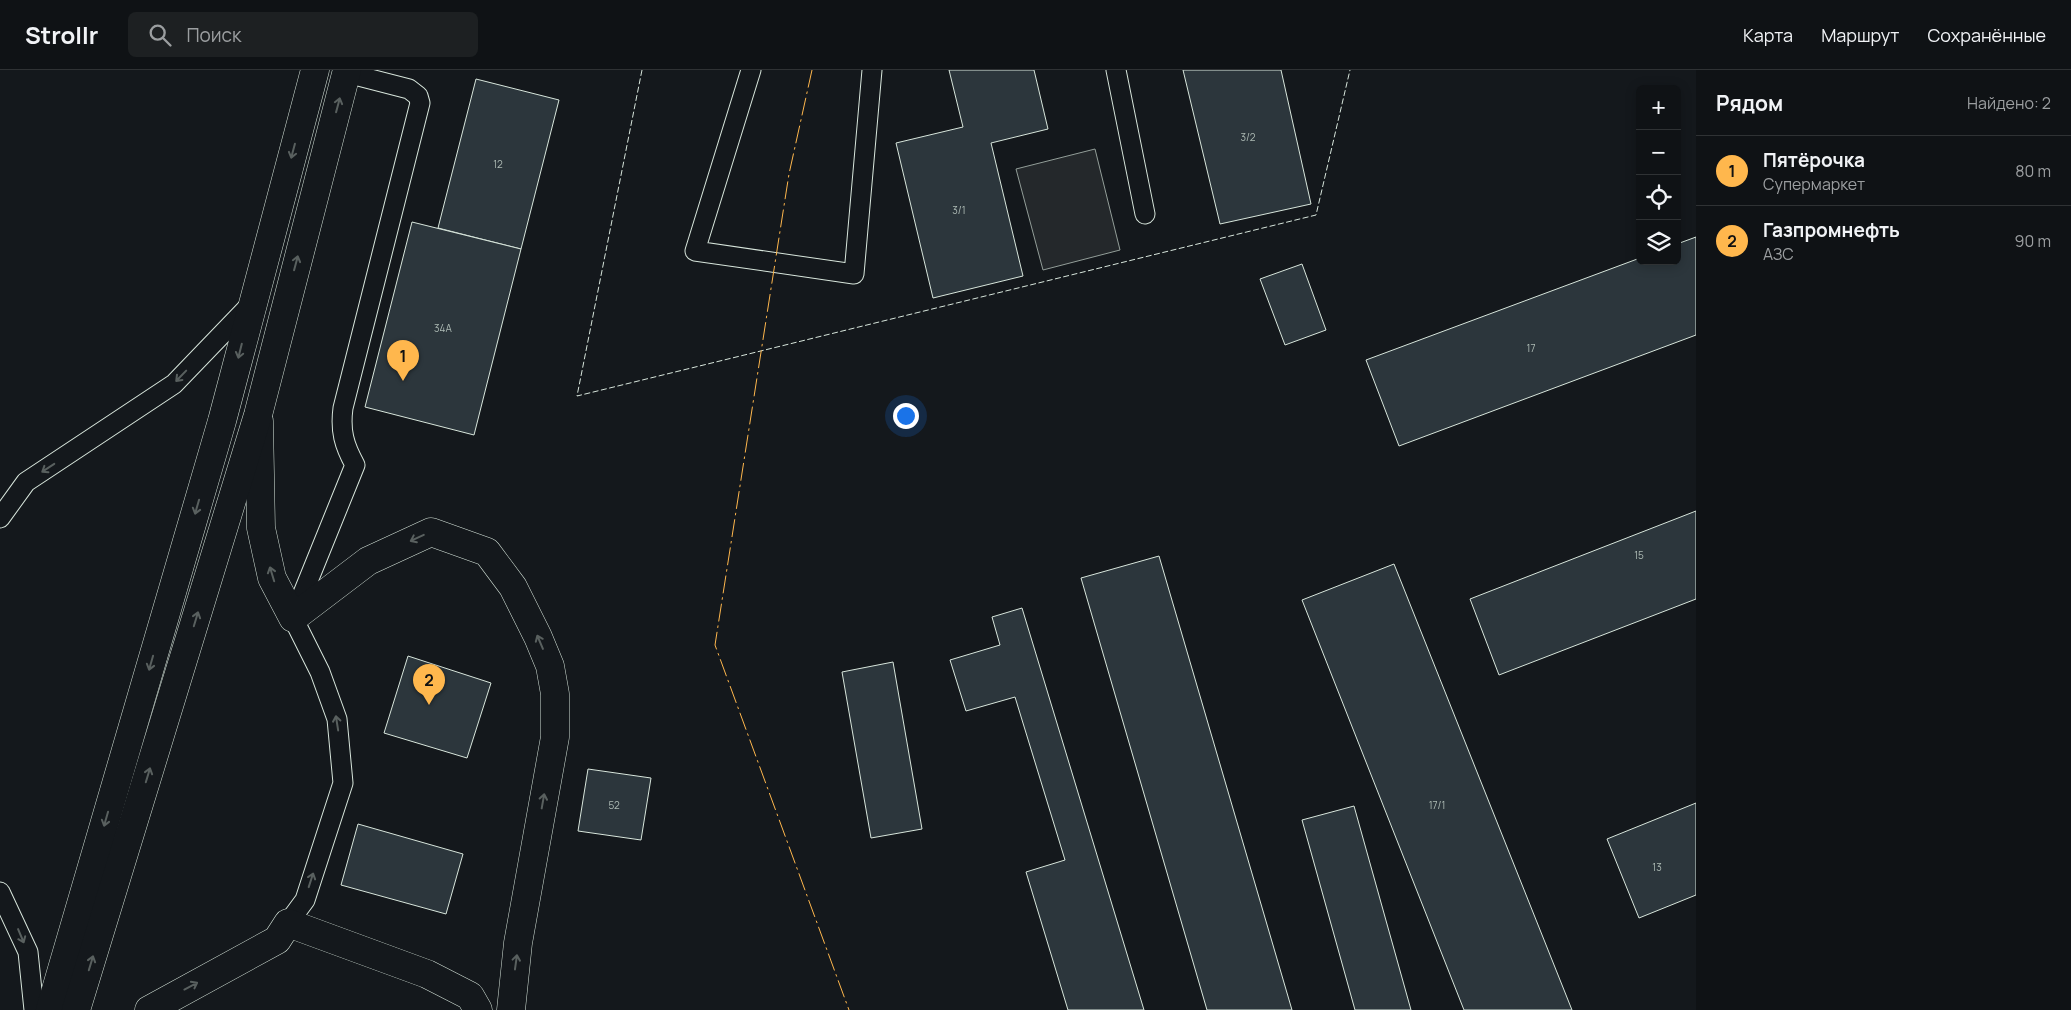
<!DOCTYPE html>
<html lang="ru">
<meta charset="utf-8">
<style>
:root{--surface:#0f1215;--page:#1d2022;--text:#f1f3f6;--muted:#9b9ea0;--line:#2f3234;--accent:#ffb74d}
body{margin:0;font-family:Manrope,sans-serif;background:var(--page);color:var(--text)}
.controls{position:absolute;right:15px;top:15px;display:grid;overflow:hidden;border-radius:8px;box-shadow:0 2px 12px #0003}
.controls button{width:45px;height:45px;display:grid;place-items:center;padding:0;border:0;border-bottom:1px solid var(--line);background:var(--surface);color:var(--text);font:25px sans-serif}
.you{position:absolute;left:905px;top:345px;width:18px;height:18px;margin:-12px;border:4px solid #fff;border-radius:50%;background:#1a73e8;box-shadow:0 0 0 8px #1a73e833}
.badge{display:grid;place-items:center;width:32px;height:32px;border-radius:50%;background:var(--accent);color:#111;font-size:16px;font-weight:700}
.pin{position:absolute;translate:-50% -41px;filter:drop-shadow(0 1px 2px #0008)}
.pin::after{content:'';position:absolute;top:26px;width:18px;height:15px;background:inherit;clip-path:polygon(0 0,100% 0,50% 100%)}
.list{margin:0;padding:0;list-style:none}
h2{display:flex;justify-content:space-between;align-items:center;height:65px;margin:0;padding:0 20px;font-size:21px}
h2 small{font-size:16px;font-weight:400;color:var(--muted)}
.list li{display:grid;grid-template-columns:32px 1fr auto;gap:15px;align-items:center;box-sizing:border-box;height:70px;padding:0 20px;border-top:1px solid var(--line)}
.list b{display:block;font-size:19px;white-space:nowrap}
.list p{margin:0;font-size:16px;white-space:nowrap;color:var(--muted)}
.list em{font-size:16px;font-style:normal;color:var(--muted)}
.icon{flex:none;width:28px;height:28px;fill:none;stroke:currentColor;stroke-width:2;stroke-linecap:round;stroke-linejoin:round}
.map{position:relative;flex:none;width:1696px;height:940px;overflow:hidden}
header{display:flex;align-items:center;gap:30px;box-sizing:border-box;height:70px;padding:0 25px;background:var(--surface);border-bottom:1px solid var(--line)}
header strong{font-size:24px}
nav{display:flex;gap:28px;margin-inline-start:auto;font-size:18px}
.search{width:350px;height:45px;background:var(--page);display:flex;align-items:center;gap:12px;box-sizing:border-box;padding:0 18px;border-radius:8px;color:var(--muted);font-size:19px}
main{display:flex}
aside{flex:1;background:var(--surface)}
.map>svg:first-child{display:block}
</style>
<header>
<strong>Strollr</strong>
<div class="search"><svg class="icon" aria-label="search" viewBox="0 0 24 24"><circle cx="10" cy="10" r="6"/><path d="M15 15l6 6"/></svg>Поиск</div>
<nav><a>Карта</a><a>Маршрут</a><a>Сохранённые</a></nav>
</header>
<main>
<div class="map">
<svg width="1696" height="940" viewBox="0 0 1696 940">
<rect width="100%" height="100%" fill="#14181c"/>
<path fill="#24282b" stroke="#939e99" d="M1095,79L1120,180L1043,200L1016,99Z"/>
<g fill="#2c363c" stroke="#d8e6dc">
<path d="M949,0H1034L1048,59L991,73L1023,206L933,228L896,73L963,57Z"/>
<path d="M1183,0H1281L1311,134L1220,154Z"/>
<path d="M476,9L559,30L521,179L438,158Z"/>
<path d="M412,152L521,179L474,365L365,337Z"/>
<path d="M1696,167V265L1399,376L1366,290L1640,188V191H1677V174Z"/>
<path d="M1302,194L1326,260L1285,275L1260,209Z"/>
<path d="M1696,441V529L1499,605L1470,529Z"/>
<path d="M1159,486L1292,940H1207L1081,508Z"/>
<path d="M1394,494L1572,940H1464L1302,530Z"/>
<path d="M1022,538L1144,940H1068L1026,802L1065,790L1015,627L966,641L950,590L1000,575L992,547Z"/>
<path d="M408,586L491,613L467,688L384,663Z"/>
<path d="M893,592L922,759L871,768L842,602Z"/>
<path d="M588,699L651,708L641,770L578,761Z"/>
<path d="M1696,733V825L1639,848L1607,769Z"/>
<path d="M1354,736L1411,940H1355L1302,750Z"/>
<path d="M358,754L463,784L446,844L341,815Z"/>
</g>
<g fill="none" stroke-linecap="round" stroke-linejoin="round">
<g stroke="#d8e6dc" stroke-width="21">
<g id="lane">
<path d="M751,0L695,181L854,204L872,0"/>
<path d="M1116,0L1145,144"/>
<path d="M0,448L26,412L174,314L251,234"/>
<path d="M0,822L28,882L34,940"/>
<path d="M288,853L305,830L343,713L337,649L320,602L293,548L355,395C344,375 340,361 343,338L420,33L418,26L409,19L347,3"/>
</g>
</g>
<g stroke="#d8e6dc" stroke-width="29">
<g id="street">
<path d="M259,351L261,458L272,508L293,548L368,491L431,462L487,482L513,517L538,567L550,596L555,624V667L518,873L511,940"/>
<path d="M149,940L277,870L288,853L427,904L470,926L478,940"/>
</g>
</g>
<g stroke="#d8e6dc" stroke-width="29">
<g id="highway">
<path d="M50,940L222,351L315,0"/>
<path d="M76,940L258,345L347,0"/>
</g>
</g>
<use href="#lane" stroke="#14181c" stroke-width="19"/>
<use href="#street" stroke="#14181c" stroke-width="28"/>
<use href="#highway" stroke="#14181c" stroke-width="28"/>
<path stroke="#d8e6dc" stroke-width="1" stroke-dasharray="6 2.5" stroke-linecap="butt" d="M642,0L577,326L1316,145L1350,0"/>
<path stroke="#ffb74d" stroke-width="1" stroke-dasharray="18 4 2.5 4" stroke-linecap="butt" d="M812,0L789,104L715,575L849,940"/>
</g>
<defs><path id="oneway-shaft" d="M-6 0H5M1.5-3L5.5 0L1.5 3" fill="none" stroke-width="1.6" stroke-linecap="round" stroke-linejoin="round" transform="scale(1.25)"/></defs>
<g stroke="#59605f">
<use href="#oneway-shaft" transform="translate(338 35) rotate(-75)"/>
<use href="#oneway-shaft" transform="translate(293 81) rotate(105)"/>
<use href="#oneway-shaft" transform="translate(296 193) rotate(-75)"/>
<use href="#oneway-shaft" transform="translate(240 281) rotate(104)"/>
<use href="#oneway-shaft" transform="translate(181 306) rotate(134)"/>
<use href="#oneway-shaft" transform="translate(48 398) rotate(147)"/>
<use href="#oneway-shaft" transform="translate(197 437) rotate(106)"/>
<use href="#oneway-shaft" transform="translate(417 468) rotate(155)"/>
<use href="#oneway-shaft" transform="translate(272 504) rotate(-107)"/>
<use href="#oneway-shaft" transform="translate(196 549) rotate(-73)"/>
<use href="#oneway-shaft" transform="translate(540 572) rotate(-113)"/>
<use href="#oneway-shaft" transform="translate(151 593) rotate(106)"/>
<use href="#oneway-shaft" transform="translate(337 653) rotate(-99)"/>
<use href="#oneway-shaft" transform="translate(148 705) rotate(-73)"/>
<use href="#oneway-shaft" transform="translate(543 731) rotate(-80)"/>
<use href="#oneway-shaft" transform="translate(106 749) rotate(106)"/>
<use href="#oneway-shaft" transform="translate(311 810) rotate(-72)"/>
<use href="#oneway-shaft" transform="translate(21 866) rotate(67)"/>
<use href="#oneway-shaft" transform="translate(516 892) rotate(-82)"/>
<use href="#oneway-shaft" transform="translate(91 893) rotate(-73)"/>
<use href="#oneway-shaft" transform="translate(191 916) rotate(-28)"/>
</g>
<g text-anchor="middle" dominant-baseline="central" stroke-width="4" stroke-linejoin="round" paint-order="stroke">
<g font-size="10" fill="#adbab4">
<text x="1248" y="67">3/2</text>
<text x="498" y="94">12</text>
<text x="959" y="140">3/1</text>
<text x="443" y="258">34А</text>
<text x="1531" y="278">17</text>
<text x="1639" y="485">15</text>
<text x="614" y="735">52</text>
<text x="1437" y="735">17/1</text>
<text x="1657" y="797">13</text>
</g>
</g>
</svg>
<div class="controls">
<button>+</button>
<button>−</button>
<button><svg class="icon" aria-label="locate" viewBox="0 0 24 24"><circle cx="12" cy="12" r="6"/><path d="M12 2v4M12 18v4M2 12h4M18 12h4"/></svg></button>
<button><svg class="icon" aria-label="layers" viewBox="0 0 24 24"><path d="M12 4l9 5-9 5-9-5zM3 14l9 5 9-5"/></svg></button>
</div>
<div class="you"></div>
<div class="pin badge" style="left:403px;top:311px">1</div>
<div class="pin badge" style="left:429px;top:635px">2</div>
</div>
<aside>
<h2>Рядом<small>Найдено: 2</small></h2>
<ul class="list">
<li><span class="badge">1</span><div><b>Пятёрочка</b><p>Супермаркет</p></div><em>80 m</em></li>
<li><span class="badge">2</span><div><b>Газпромнефть</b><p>АЗС</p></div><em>90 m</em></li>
</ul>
</aside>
</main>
